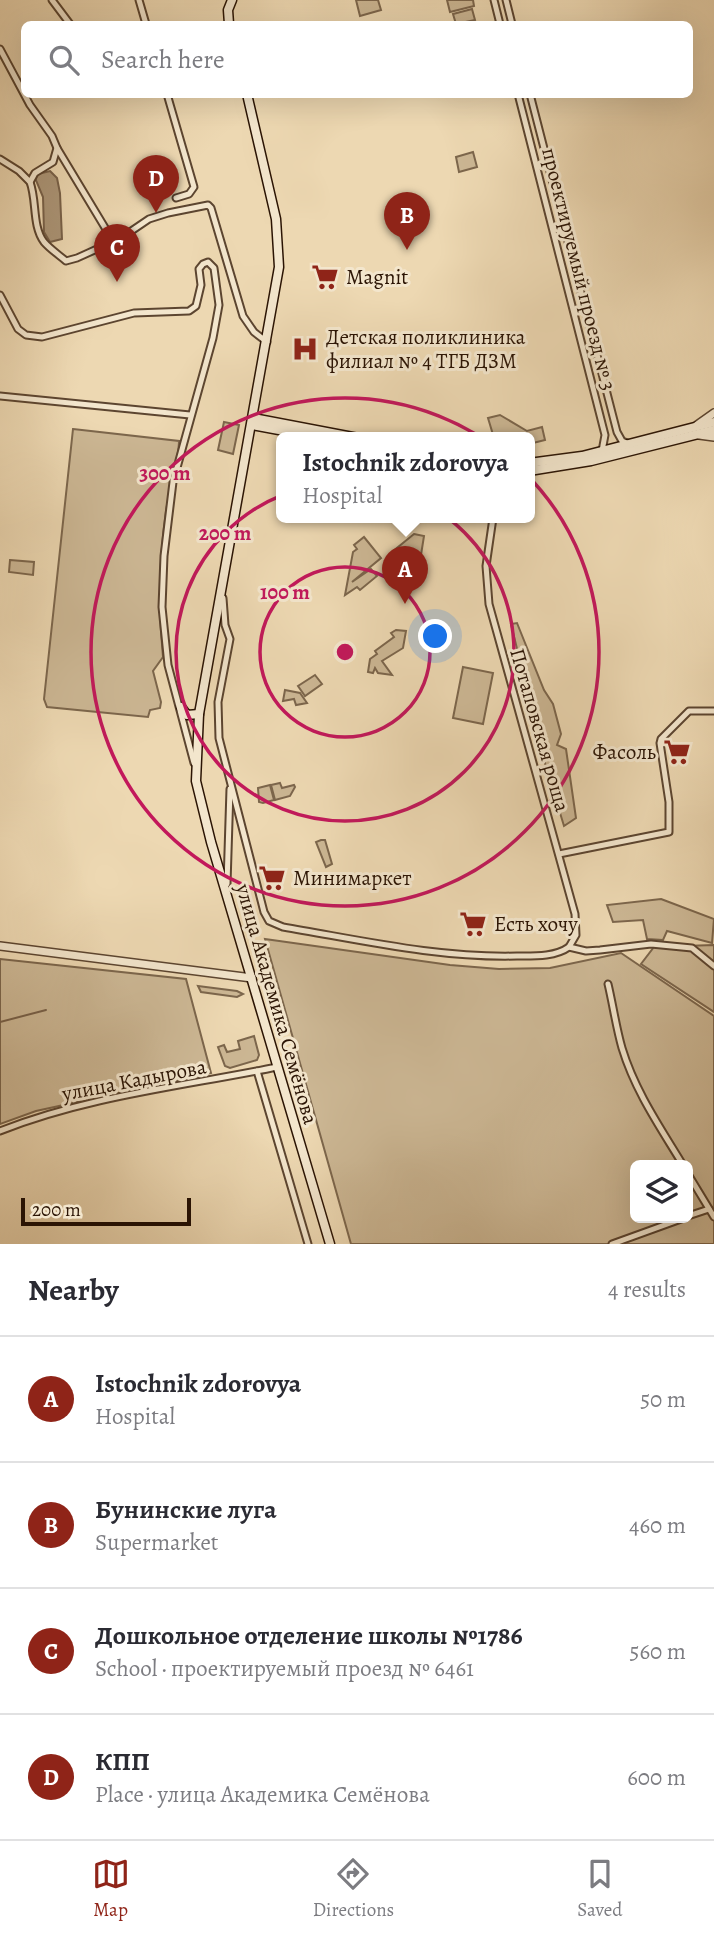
<!DOCTYPE html>
<meta charset="utf-8">
<style>
:root{--surface:#fff;--page:#f7f7f7;--text:#2b2b33;--muted:#7c7c81;--line:#e1e1e2;--accent:#8f2418}
body{margin:0;font-family:Alegreya,serif;background:var(--page);color:var(--text)}
.controls{position:absolute;right:21px;bottom:21px;display:grid;overflow:hidden;border-radius:10px;box-shadow:0 7px 28px #0002}
.controls button{width:63px;height:63px;display:grid;place-items:center;padding:0;border:0;border-bottom:2px solid var(--line);background:var(--surface);color:var(--text);font:35px sans-serif}
.scale{position:absolute;left:21px;bottom:18px;width:170px;box-sizing:border-box;padding-left:7px;border:4px solid #2b1404;border-top:0;font-size:19px;line-height:24px;white-space:nowrap;color:#2b1404;-webkit-text-stroke:5px #f3e6cd;paint-order:stroke}
.you{position:absolute;left:436px;top:637px;width:24px;height:24px;margin:-18px;border:5px solid #fff;border-radius:50%;background:#1a73e8;box-shadow:0 0 0 10px #1a73e833}
.badge{display:grid;place-items:center;width:46px;height:46px;border-radius:50%;background:var(--accent);color:#fff;font-size:23px;font-weight:700}
.pin{position:absolute;translate:-50% -58px;filter:drop-shadow(0 2px 4px #0008)}
.pin::after{content:'';position:absolute;top:37px;width:24px;height:21px;background:inherit;clip-path:polygon(0 0,100% 0,50% 100%)}
.popup{position:absolute;left:276px;top:432px;width:259px;height:91px;box-sizing:border-box;display:grid;place-content:center;border-radius:10px;background:var(--surface);filter:drop-shadow(0 2px 5px #0005);font-size:23px;white-space:nowrap;color:var(--muted)}
.popup b{font-size:26px;color:var(--text)}
.popup::after{content:'';position:absolute;left:50%;top:100%;margin-left:-14px;border:14px solid transparent;border-top-color:var(--surface)}
.list{margin:0;padding:0;list-style:none}
h2{display:flex;justify-content:space-between;align-items:center;height:91px;margin:0;padding:0 28px;font-size:30px}
h2 small{font-size:23px;font-weight:400;color:var(--muted)}
.list li{display:grid;grid-template-columns:46px 1fr auto;gap:21px;align-items:center;box-sizing:border-box;height:126px;padding:0 28px;border-top:2px solid var(--line)}
.list b{display:block;font-size:26px;white-space:nowrap}
.list p{margin:0;font-size:23px;white-space:nowrap;color:var(--muted)}
.list em{font-size:23px;font-style:normal;color:var(--muted)}
.icon{flex:none;width:38px;height:38px;fill:none;stroke:currentColor;stroke-width:2;stroke-linecap:round;stroke-linejoin:round}
.map{position:relative;flex:none;width:714px;height:1244px;overflow:hidden}
.search{position:absolute;background:var(--surface);box-shadow:0 7px 28px #0002;left:21px;right:21px;top:21px;height:77px;display:flex;align-items:center;gap:18px;box-sizing:border-box;padding:0 24px;border-radius:10px;color:var(--muted);font-size:26px}
.sheet{height:595px;background:var(--surface)}
nav{display:flex;justify-content:space-around;align-items:center;box-sizing:border-box;height:98px;border-top:2px solid var(--line);background:var(--surface);font-size:19px;color:var(--muted)}
nav a{display:grid;justify-items:center;gap:4px}
nav .on{color:var(--accent)}
.map>svg:first-child{display:block}
</style>
<div class="map">
<svg width="714" height="1244" viewBox="0 0 714 1244">
<rect width="100%" height="100%" fill="#edd8b2"/>
<filter id="stains"><feTurbulence type="fractalNoise" baseFrequency=".00286" numOctaves="4"/><feColorMatrix values="0 0 0 0 .2 0 0 0 0 .09 0 0 0 0 .02 0 0 0 .5 -.17"/></filter>
<radialGradient id="worn" r=".72"><stop offset=".6" stop-color="#630" stop-opacity="0"/><stop offset="1" stop-color="#630" stop-opacity=".3"/></radialGradient>
<g fill="#ccb794" stroke="#7c664c" stroke-width="2" fill-rule="evenodd">
<path d="M356,0H378L381,10L360,16Z"/>
<path d="M447,0H473L474,6L450,12Z"/>
<path d="M472,9L475,20L456,24L453,14Z"/>
<path d="M473,152L477,167L459,172L456,157Z"/>
<path d="M500,415L527,431L542,427L545,440L529,444V438H494L488,418Z"/>
<path d="M224,422L239,425L233,454L218,450Z"/>
<path d="M73,429L179,441C179,459 169,490 166,511C159,560 158,608 163,657L153,671L161,702L160,708L150,710L148,717L47,707L44,699Z"/>
<path d="M414,534L424,536L417,580L389,576L393,573L388,567L397,559L392,552Z"/>
<path d="M364,537L381,558L352,582L371,569L377,576L360,590L357,587L345,595L353,552L357,549L354,545Z"/>
<path d="M10,560L34,562L33,575L9,572Z"/>
<path d="M517,623L544,690L553,704L561,734L557,745L566,749L576,818L564,826L544,760L511,624Z"/>
<path d="M396,630L406,631L403,648L382,661L392,675L378,673L375,668L373,673L368,672L370,659L377,654L375,651L394,637L391,633Z"/>
<path d="M463,667L493,673L483,724L453,718Z"/>
<path d="M315,675L322,684L305,696L298,686Z"/>
<path d="M285,690L300,693L307,703L296,705L294,699L283,701Z"/>
<path d="M280,783L282,788L294,785L295,787L290,796L275,800L271,785Z"/>
<path d="M270,785L274,800L263,803L259,802L258,788Z"/>
<path d="M321,840H325L332,864L326,867L316,842Z"/>
<path d="M661,899L714,919L712,943L667,931L663,940L647,939L643,920L613,922L607,905Z"/>
<path d="M265,939L450,965L499,969L550,968L621,953L714,1016V1244H351ZM635,1165H688V1218H635Z"/>
<path d="M714,945V1012L641,964L654,947Z"/>
<path d="M0,959L186,979L211,1073L36,1111L0,1124Z"/>
<path d="M198,986L237,991L243,994L237,997L201,992Z"/>
<path d="M254,1036L259,1055L257,1060L230,1068L225,1066L218,1047L224,1045L227,1052L240,1049L238,1041Z"/>
</g>
<path fill="#ab9577" stroke="#786149" stroke-width="2" d="M50,171L57,178L60,193L62,239L50,242L44,232L43,197L35,178L38,174Z"/>
<g fill="none" stroke-linecap="round" stroke-linejoin="round">
<path stroke="#786149" stroke-width="2" d="M0,1022L46,1010"/>
<g stroke="#5c4530" stroke-width="9">
<g id="minor">
<path d="M52,0L70,24"/>
<path d="M139,0L146,24"/>
<path d="M494,0L500,24"/>
<path d="M506,0L512,24"/>
<path d="M0,49L30,105L52,136L57,148L53,162L35,173L30,182C37,201 32,226 44,242C50,249 59,255 66,261L77,258L121,238L149,219L168,213L208,205L211,208L243,316L254,332L267,342"/>
<path d="M167,94L194,187L189,194L176,198"/>
<path d="M518,94L605,435L602,451"/>
<path d="M530,94L617,432L622,441L627,443"/>
<path d="M57,148L113,241"/>
<path d="M0,159L19,171L30,182"/>
<path d="M0,295L18,329L26,335L42,337L134,313L189,311L196,306L201,285L199,269L203,264L208,262L214,268L219,305L213,338L173,482L164,556L162,607L168,665L194,763"/>
<path d="M0,396L190,415"/>
<path d="M493,518L486,566L489,604L575,914L576,935L569,947"/>
<path d="M223,598L225,625L230,639L218,702L219,738L264,912L269,921L283,927C361,940 438,958 517,956C534,956 555,957 569,947L586,951L600,950L651,944L692,948L714,966"/>
<path d="M559,854L669,832V802L660,743L661,739L689,711H714"/>
<path d="M227,884L230,789"/>
<path d="M608,984C613,1005 616,1027 622,1048C635,1091 660,1127 683,1165"/>
<path d="M257,1071L308,1244"/>
<path d="M0,1131C88,1096 184,1086 277,1067"/>
<path d="M688,1174L714,1217"/>
<path d="M688,1216L709,1209"/>
<path d="M612,1244L684,1218"/>
</g>
</g>
<g stroke="#5c4530" stroke-width="10">
<g id="tertiary">
<path d="M697,425L714,413"/>
<path d="M699,435L714,437"/>
<path d="M0,946L252,978"/>
</g>
</g>
<g stroke="#2b1404" stroke-width="11">
<g id="secondary">
<path d="M229,24L228,10L232,0"/>
<path d="M247,94L276,219L279,267L199,714L196,781L211,842L330,1244"/>
<path d="M253,418L358,438"/>
<path d="M252,425L322,438"/>
<path d="M529,463L582,456L714,422"/>
<path d="M529,471L591,461L714,430"/>
<path d="M181,707L187,715L199,714"/>
</g>
</g>
<use href="#minor" stroke="#f3e6cd" stroke-width="5"/>
<use href="#tertiary" stroke="#f3e6cd" stroke-width="7"/>
<use href="#secondary" stroke="#f3e6cd" stroke-width="8"/>
</g>
<g fill="none" stroke="#c2185b" stroke-width="3.5">
<circle cx="345" cy="652" r="85"/>
<circle cx="345" cy="652" r="169"/>
<circle cx="345" cy="652" r="254"/>
</g>
<defs>
<g id="supermarket-bare" transform="scale(2.1)"><path d="M-6-5.5h2.5l.6 2H6L4.5 2H-2.5L-4.4-4H-6ZM-1.5 3.2a1.3 1.3 0 1 0 .1 0ZM3 3.2a1.3 1.3 0 1 0 .1 0Z" fill="#8f2418" stroke="#f3e6cd" stroke-width="2.5" paint-order="stroke"/></g>
<g id="hospital-bare" transform="scale(2.1)"><path d="M-5-5h3v3.5h4V-5h3V5h-3V1.5h-4V5h-3Z" fill="#8f2418" stroke="#f3e6cd" stroke-width="2.5" paint-order="stroke"/></g>
</defs>
<g fill-rule="evenodd">
<use href="#supermarket-bare" x="325" y="277"/>
<use href="#hospital-bare" x="305" y="349"/>
<use href="#supermarket-bare" x="677" y="752"/>
<use href="#supermarket-bare" x="272" y="878"/>
<use href="#supermarket-bare" x="473" y="924"/>
</g>
<g text-anchor="middle" dominant-baseline="central" stroke-width="6" stroke-linejoin="round" paint-order="stroke">
<g font-size="21" fill="#2b1404" stroke="#f3e6cd">
<text transform="translate(579 269) rotate(76)">проектируемый проезд № 3</text>
<text transform="translate(540 730) rotate(74)">Потаповская роща</text>
<text transform="translate(277 1004) rotate(74)">улица Академика Семёнова</text>
<text transform="translate(134 1080) rotate(-11)">улица Кадырова</text>
</g>
<g font-size="21" fill="#2b1404" stroke="#f3e6cd" text-anchor="start">
<text x="346" y="277">Magnit</text>
<text x="326" y="337">Детская поликлиника<tspan x="326" dy="24">филиал № 4 ТГБ ДЗМ</tspan></text>
<text x="656" y="752" text-anchor="end">Фасоль</text>
<text x="293" y="878">Минимаркет</text>
<text x="494" y="924">Есть хочу</text>
</g>
</g>
<circle cx="345" cy="652" r="10" fill="#c2185b" stroke="#f3e6cd" stroke-width="3.5"/>
<g font-size="21" text-anchor="middle" font-weight="bold" fill="#c2185b" stroke="#f3e6cd" stroke-width="6" stroke-linejoin="round" paint-order="stroke">
<text x="165" y="480">300 m</text>
<text x="225" y="540">200 m</text>
<text x="285" y="599">100 m</text>
</g>
<rect width="100%" height="100%" filter="url(#stains)"/>
<rect width="100%" height="100%" fill="url(#worn)"/>
</svg>
<div class="controls">
<button><svg class="icon" aria-label="layers" viewBox="0 0 24 24"><path d="M12 4l9 5-9 5-9-5zM3 14l9 5 9-5"/></svg></button>
</div>
<div class="scale">200 m</div>
<div class="you"></div>
<div class="pin badge" style="left:405px;top:604px">A</div>
<div class="popup"><b>Istochnik zdorovya</b>Hospital</div>
<div class="pin badge" style="left:407px;top:250px">B</div>
<div class="pin badge" style="left:117px;top:282px">C</div>
<div class="pin badge" style="left:156px;top:213px">D</div>
<div class="search"><svg class="icon" aria-label="search" viewBox="0 0 24 24"><circle cx="10" cy="10" r="6"/><path d="M15 15l6 6"/></svg>Search here</div>
</div>
<section class="sheet">
<h2>Nearby<small>4 results</small></h2>
<ul class="list">
<li><span class="badge">A</span><div><b>Istochnik zdorovya</b><p>Hospital</p></div><em>50 m</em></li>
<li><span class="badge">B</span><div><b>Бунинские луга</b><p>Supermarket</p></div><em>460 m</em></li>
<li><span class="badge">C</span><div><b>Дошкольное отделение школы №1786</b><p>School · проектируемый проезд № 6461</p></div><em>560 m</em></li>
<li><span class="badge">D</span><div><b>КПП</b><p>Place · улица Академика Семёнова</p></div><em>600 m</em></li>
</ul>
</section>
<nav>
<a class="on"><svg class="icon" aria-label="map" viewBox="0 0 24 24"><path d="M3 6l6-2 6 2 6-2v14l-6 2-6-2-6 2zM9 4v14M15 6v14"/></svg>Map</a>
<a><svg class="icon" aria-label="directions" viewBox="0 0 24 24"><path d="M12 3l9 9-9 9-9-9zM9 14v-3h6M13 9l2 2-2 2"/></svg>Directions</a>
<a><svg class="icon" aria-label="saved" viewBox="0 0 24 24"><path d="M7 4h10v16l-5-4-5 4z"/></svg>Saved</a>
</nav>
